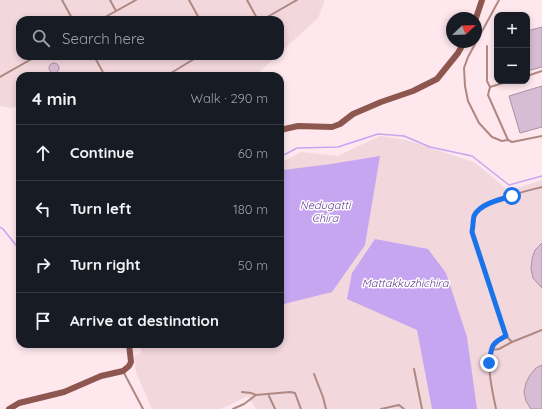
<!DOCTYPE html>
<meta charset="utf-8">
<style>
:root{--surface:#171b24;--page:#242831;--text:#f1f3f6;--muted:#9ea1a6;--line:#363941}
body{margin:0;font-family:Quicksand,sans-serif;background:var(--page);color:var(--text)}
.controls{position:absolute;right:12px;top:12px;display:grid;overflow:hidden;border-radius:8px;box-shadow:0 2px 6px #0003}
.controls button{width:36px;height:36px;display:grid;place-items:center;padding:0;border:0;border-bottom:1px solid var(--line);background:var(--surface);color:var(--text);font:20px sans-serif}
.compass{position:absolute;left:446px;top:12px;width:36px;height:36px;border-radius:50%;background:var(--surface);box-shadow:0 2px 6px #0003;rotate:67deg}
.stop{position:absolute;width:12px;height:12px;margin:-9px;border:3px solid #1a73e8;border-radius:50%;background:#fff}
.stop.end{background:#1a73e8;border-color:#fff;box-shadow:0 1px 4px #0008}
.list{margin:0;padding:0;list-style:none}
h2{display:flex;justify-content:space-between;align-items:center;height:52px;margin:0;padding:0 16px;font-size:17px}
h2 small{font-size:13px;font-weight:400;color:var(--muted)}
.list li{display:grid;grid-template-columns:26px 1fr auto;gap:12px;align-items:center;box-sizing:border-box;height:56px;padding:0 16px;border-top:1px solid var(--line)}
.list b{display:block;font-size:15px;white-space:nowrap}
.list em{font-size:13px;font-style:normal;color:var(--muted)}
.icon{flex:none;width:22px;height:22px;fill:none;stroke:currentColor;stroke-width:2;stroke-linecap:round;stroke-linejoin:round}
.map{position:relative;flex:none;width:542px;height:409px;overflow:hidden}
.search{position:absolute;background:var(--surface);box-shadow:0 2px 6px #0003;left:16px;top:16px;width:268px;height:44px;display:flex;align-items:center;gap:10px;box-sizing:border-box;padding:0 14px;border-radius:12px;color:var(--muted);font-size:15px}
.panel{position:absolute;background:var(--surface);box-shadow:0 2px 6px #0003;left:16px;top:72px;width:268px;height:276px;border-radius:12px}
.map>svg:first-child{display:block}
</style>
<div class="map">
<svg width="542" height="409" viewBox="0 0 542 409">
<rect width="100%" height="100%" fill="#fee7ed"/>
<g fill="#f2d7dd">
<path d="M0,0H325L318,18L280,53V20H20V56H276L255,76H20V104L12,108L0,106Z"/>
<path d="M380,136L406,140L474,162L509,191L542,180V409H256L248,396L221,409H152L136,372L134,356L141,353L140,344H280V163L301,152L338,156Z"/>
</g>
<g fill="#c7a6f1">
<path d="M380,156L365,245L332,292L280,305V172L283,170L331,164Z"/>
<path d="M375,239L428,249L446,273L467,337L477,409H432L417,330L347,299L352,273Z"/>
</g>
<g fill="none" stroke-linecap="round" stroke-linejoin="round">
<g stroke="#c7a6f1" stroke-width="1.5">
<path d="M280,157L297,148L338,147L378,134L404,136L430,147L472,156L509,185L542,176"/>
<path d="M0,227L3,229L20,250"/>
</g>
</g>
<g fill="#d8bcd3" stroke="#aa8fa5">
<path d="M542,27V67L527,71V31Z"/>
<circle cx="54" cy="68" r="5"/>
<path d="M542,86V127L520,133L509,96Z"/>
<path d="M542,243V288L533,278L531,269L532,259L535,250Z"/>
<path d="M542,365V409H531L526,401L524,392L526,383L530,375L536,368Z"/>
</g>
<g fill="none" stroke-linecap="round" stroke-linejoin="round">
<g stroke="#af8882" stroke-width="2">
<path d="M62,0L73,20"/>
<path d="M110,0L116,11"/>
<path d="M189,0L200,20"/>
<path d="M247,0L258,20"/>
<path d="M499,0L468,57L464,68L465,86L468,101L479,123L492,137L502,141L508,140"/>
<path d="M100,20L136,0"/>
<path d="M262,20L297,0"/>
<path d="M487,46V81L490,87L488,95L508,140L512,142L542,136"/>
<path d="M94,56L105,76"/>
<path d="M166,76L199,56"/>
<path d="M527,76L542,71"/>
<path d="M0,77L37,56"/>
<path d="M490,87L510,81"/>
<path d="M512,342L542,330"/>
<path d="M492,350L499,349L512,342L506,336L472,232C473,227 473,221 474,216C480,201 527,191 542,187"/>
<path d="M414,369L422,409"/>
<path d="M123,371L143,409"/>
<path d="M314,374L323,397L326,409"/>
<path d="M242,392L251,393L256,395"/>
<path d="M269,396L275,409"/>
<path d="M233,409L244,404L256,395L290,392L295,393L301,409"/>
<path d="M381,409L399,405L404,409"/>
<path d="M496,409C493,393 483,356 495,343C498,340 502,338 506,336"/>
</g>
<g stroke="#8d5750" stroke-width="6">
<path d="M476,18L482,0"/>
<path d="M280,130L298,126L332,127L340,124L353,114L381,102L413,91L437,79L458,53L464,42"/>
<path d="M9,409L19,403L64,392L101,376L123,371L129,366L131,362L129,344"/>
</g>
</g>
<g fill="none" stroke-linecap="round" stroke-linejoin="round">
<path stroke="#1a73e8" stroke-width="5" d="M489,363C492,347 490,344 506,336L472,232C473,227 473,220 474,216C479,204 501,199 512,196"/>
</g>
<g text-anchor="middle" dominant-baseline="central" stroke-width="3" stroke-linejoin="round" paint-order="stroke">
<g font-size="11" font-style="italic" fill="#643a90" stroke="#fff">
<text x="325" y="205">Nedugatti<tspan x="325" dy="13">Chira</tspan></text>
<text x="405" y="283">Mattakkuzhichira</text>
</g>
</g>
</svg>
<div class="controls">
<button>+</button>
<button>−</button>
</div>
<svg class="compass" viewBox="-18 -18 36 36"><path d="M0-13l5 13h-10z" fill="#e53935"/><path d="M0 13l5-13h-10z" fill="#9ea1a6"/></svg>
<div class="stop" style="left:512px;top:196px"></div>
<div class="stop end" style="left:489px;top:363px"></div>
<div class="search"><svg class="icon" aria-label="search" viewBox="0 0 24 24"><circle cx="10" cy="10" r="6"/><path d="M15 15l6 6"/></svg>Search here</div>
<section class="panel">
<h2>4 min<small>Walk · 290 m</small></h2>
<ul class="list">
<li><svg class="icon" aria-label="ahead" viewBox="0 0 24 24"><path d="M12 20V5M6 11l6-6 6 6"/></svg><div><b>Continue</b></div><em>60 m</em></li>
<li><svg class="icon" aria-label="left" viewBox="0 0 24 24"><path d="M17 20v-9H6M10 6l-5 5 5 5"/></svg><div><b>Turn left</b></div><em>180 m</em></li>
<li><svg class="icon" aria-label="right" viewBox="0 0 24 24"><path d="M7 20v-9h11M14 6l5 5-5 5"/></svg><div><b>Turn right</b></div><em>50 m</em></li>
<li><svg class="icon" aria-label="arrive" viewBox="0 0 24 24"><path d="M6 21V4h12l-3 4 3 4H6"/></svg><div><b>Arrive at destination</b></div></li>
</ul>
</section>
</div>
